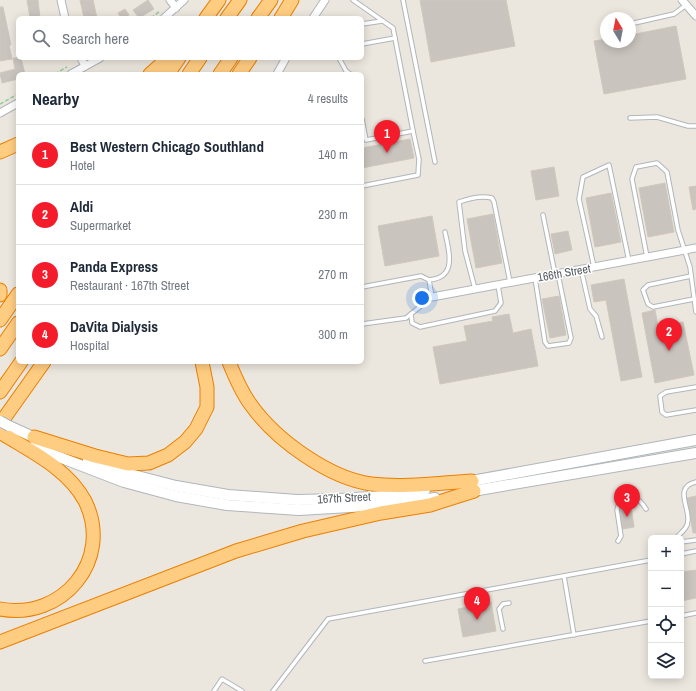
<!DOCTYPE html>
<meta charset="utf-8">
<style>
:root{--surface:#fff;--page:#f2f2f3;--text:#1f2937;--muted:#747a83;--line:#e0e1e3;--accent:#f41c2a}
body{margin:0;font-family:"Archivo Narrow",sans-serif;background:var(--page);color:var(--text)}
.controls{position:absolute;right:12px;bottom:12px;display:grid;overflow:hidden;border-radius:6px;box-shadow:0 2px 10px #0003}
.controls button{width:36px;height:36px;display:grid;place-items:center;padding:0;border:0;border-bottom:1px solid var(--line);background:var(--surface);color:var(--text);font:20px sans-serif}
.compass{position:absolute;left:600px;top:12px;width:36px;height:36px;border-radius:50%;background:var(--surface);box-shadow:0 2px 10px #0003;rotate:350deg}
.you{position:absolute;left:422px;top:298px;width:14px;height:14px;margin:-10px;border:3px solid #fff;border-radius:50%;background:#1a73e8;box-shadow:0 0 0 6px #1a73e833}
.badge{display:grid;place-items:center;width:26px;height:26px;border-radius:50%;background:var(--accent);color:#fff;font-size:13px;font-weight:700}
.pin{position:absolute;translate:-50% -33px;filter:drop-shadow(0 1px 2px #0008)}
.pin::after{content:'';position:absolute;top:21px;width:14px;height:12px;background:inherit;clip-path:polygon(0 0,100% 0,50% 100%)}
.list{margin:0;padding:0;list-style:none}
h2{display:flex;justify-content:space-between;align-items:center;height:52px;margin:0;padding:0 16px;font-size:17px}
h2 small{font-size:13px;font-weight:400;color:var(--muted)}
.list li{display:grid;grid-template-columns:26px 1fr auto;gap:12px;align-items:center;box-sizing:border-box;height:60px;padding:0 16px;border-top:1px solid var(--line)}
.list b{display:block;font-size:15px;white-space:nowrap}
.list p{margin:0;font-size:13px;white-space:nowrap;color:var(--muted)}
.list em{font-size:13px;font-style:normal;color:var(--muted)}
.icon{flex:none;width:22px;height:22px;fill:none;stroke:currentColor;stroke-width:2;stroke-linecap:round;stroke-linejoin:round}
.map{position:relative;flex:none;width:696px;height:691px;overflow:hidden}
.search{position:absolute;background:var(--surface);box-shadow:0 2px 10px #0003;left:16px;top:16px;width:348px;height:44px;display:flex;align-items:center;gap:10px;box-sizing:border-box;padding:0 14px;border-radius:6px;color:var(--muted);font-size:15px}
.panel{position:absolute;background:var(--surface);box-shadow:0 2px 10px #0003;left:16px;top:72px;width:348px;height:292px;border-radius:6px}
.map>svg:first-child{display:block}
</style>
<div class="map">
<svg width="696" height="691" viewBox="0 0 696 691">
<rect width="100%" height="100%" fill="#ece7de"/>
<g fill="#c9c4bd" stroke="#d1c7bc">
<path d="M27,0H38L40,18H30Z"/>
<path d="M80,0H93L97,18H84Z"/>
<path d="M148,0L154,9L139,18L133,10Z"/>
<path d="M420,0H506L515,46L431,62Z"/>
<path d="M0,7H3L11,45H9L12,59L0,61Z"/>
<path d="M125,9L129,15L121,18L118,13Z"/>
<path d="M676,26L686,79L604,94L594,41L606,39V42H630V35Z"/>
<path d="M13,58H21L25,74H18V79L2,83L0,73L15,69Z"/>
<path d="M410,139L414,158L362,168V148Z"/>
<path d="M554,167L559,196L536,200L531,171Z"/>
<path d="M665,183L674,232L648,237L639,188Z"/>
<path d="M696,186V209L693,210L689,187Z"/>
<path d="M611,193L621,242L595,247L586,198Z"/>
<path d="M493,214L502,263L476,268L467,219Z"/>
<path d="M432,216L439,256L385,266L378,226Z"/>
<path d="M568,231L572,250L555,254L551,234Z"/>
<path d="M624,279L642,377L621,381L606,300L594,302L591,285Z"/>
<path d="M559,296L566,335L550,338L542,299Z"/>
<path d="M655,310L658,326L683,322L694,375L655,383L642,313Z"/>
<path d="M509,314L513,333L531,329L538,366L440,384L433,347L467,341L464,326L493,321L492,317Z"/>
<path d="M696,496V533H693L687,498Z"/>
<path d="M631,506L634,527L623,529L620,510L621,508Z"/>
<path d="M696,570V598L681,601V572Z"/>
<path d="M491,602L496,631L463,637L458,609Z"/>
</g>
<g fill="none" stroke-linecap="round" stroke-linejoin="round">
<g stroke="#b1b6bb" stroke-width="5.5">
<g id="service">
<path d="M353,0L393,28L413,131L366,140L362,119"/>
<path d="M403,0L435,162"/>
<path d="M362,24L382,21"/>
<path d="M630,24L674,14L686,5"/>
<path d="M362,44L395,38"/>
<path d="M339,58L346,71L350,74"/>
<path d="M630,118L657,117L688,126H696"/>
<path d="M362,186L418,175L419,159L413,131"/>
<path d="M543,215L555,274"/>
<path d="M647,257L632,179L636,167L657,163L667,172L678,230L690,267L696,312"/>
<path d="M594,267L579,199L583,177L609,165L629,261"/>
<path d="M581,269L590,309L596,316L602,337"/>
<path d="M691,276L648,285L643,290L648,304L653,307L694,299"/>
<path d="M535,278L545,342L548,346L569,343L571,338L558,274"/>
<path d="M429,280C435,279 442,278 446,272C453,263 447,242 445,232"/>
<path d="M362,287L421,276L429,280L432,297L406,318L362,324"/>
<path d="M475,289L465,251L459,202C470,198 481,195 492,198L494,202L510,282"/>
<path d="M411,314L412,323L420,327L495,311L501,303L498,285"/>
<path d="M696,387L666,392L660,396L662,412L666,415L696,410"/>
<path d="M678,536C683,531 688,527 688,520C689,506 674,487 696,482"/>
<path d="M618,541L621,536L617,510L620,500C634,496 638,496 646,509"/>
<path d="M681,542L696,540"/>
<path d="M681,554L696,551"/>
<path d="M564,576L574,635"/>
<path d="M681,616L696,613"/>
<path d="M503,629L499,609L503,604L509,603"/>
<path d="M425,661L651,621"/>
<path d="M214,691L222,679L242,691"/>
<path d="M273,691L328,619L651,560"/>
</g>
</g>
<g stroke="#b1b6bb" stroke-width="9">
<g id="minor">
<path d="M61,0L65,18"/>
<path d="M170,0L176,8"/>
<path d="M682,0L696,16"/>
<path d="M164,18L184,0"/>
<path d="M313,18L325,0"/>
<path d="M81,58L85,66"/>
<path d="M71,74L100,58"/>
<path d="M277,74L286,58"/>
<path d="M0,113L18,103"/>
<path d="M432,297L696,248"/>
</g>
</g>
<g stroke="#b0b6bb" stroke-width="12">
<g id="secondary">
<path d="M9,426L40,440"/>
<path d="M33,447L124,482L176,496L227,505L299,510L384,505L435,498"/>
<path d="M88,460L126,473L176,486L228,495L297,500L339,499L384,496L425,490"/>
<path d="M466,482L696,440"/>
<path d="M467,492L696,453"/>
</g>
</g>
<g stroke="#ea7f00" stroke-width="15">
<g id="motorway">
<path d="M206,18L219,0"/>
<path d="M227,18L240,0"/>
<path d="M258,18L271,0"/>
<path d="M281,18L292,0"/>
<path d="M150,74L168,58"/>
<path d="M168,74L179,58"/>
<path d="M189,74L200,58"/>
<path d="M220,74L231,58"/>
<path d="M239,74L250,58"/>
<path d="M0,152L18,144"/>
<path d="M0,290V295"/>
<path d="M0,320L18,294"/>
<path d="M0,349L18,323"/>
<path d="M229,362C235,377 242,393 251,405C276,440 329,478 371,484C404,488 439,483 472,481"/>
<path d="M0,392L21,362"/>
<path d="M0,424L44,362"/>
<path d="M34,437L95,456L128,464L149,463L168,455L185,442L196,429L207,407V387L202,362"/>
<path d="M0,609C62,621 114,560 85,501C68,469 32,452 3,434"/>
<path d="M0,642L236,551L303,531L381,513L430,505L474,491"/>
</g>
</g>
<g stroke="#93cd9c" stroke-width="1.5" stroke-dasharray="4 2" stroke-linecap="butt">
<path d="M151,18L160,11"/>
<path d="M55,74L67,67"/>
<path d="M0,104L18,94"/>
</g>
<use href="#service" stroke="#fff" stroke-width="3.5"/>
<use href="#minor" stroke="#fff" stroke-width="7"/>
<use href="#secondary" stroke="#fff" stroke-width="10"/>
<use href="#motorway" stroke="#ffcd82" stroke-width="13"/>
<g stroke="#b0b6bb" stroke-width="12" stroke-linecap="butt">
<path id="secondary-bridge" d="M0,421L9,426"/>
</g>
<use href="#secondary-bridge" stroke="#fff" stroke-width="10"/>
</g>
<g text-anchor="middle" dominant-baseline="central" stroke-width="3" stroke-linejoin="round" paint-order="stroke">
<g font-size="12" fill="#575d61" stroke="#fff">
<text transform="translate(564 273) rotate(-10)">166th Street</text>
<text transform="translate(344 498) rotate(-3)">167th Street</text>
</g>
</g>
</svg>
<div class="controls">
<button>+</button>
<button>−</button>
<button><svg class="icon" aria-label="locate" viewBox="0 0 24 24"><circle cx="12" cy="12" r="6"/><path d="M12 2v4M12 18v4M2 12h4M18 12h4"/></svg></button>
<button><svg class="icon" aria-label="layers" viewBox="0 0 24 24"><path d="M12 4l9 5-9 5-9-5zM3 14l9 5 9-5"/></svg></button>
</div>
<svg class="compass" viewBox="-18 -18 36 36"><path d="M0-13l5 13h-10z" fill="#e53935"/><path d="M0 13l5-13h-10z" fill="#747a83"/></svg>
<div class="you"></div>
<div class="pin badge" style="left:387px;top:153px">1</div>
<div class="pin badge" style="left:669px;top:351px">2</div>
<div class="pin badge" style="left:627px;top:517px">3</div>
<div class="pin badge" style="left:477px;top:620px">4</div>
<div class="search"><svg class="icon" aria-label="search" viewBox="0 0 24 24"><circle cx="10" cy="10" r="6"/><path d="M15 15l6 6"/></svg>Search here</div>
<section class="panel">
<h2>Nearby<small>4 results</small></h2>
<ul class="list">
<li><span class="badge">1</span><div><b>Best Western Chicago Southland</b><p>Hotel</p></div><em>140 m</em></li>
<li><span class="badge">2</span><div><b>Aldi</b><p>Supermarket</p></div><em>230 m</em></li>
<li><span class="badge">3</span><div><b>Panda Express</b><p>Restaurant · 167th Street</p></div><em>270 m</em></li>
<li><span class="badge">4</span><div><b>DaVita Dialysis</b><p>Hospital</p></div><em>300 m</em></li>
</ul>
</section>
</div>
